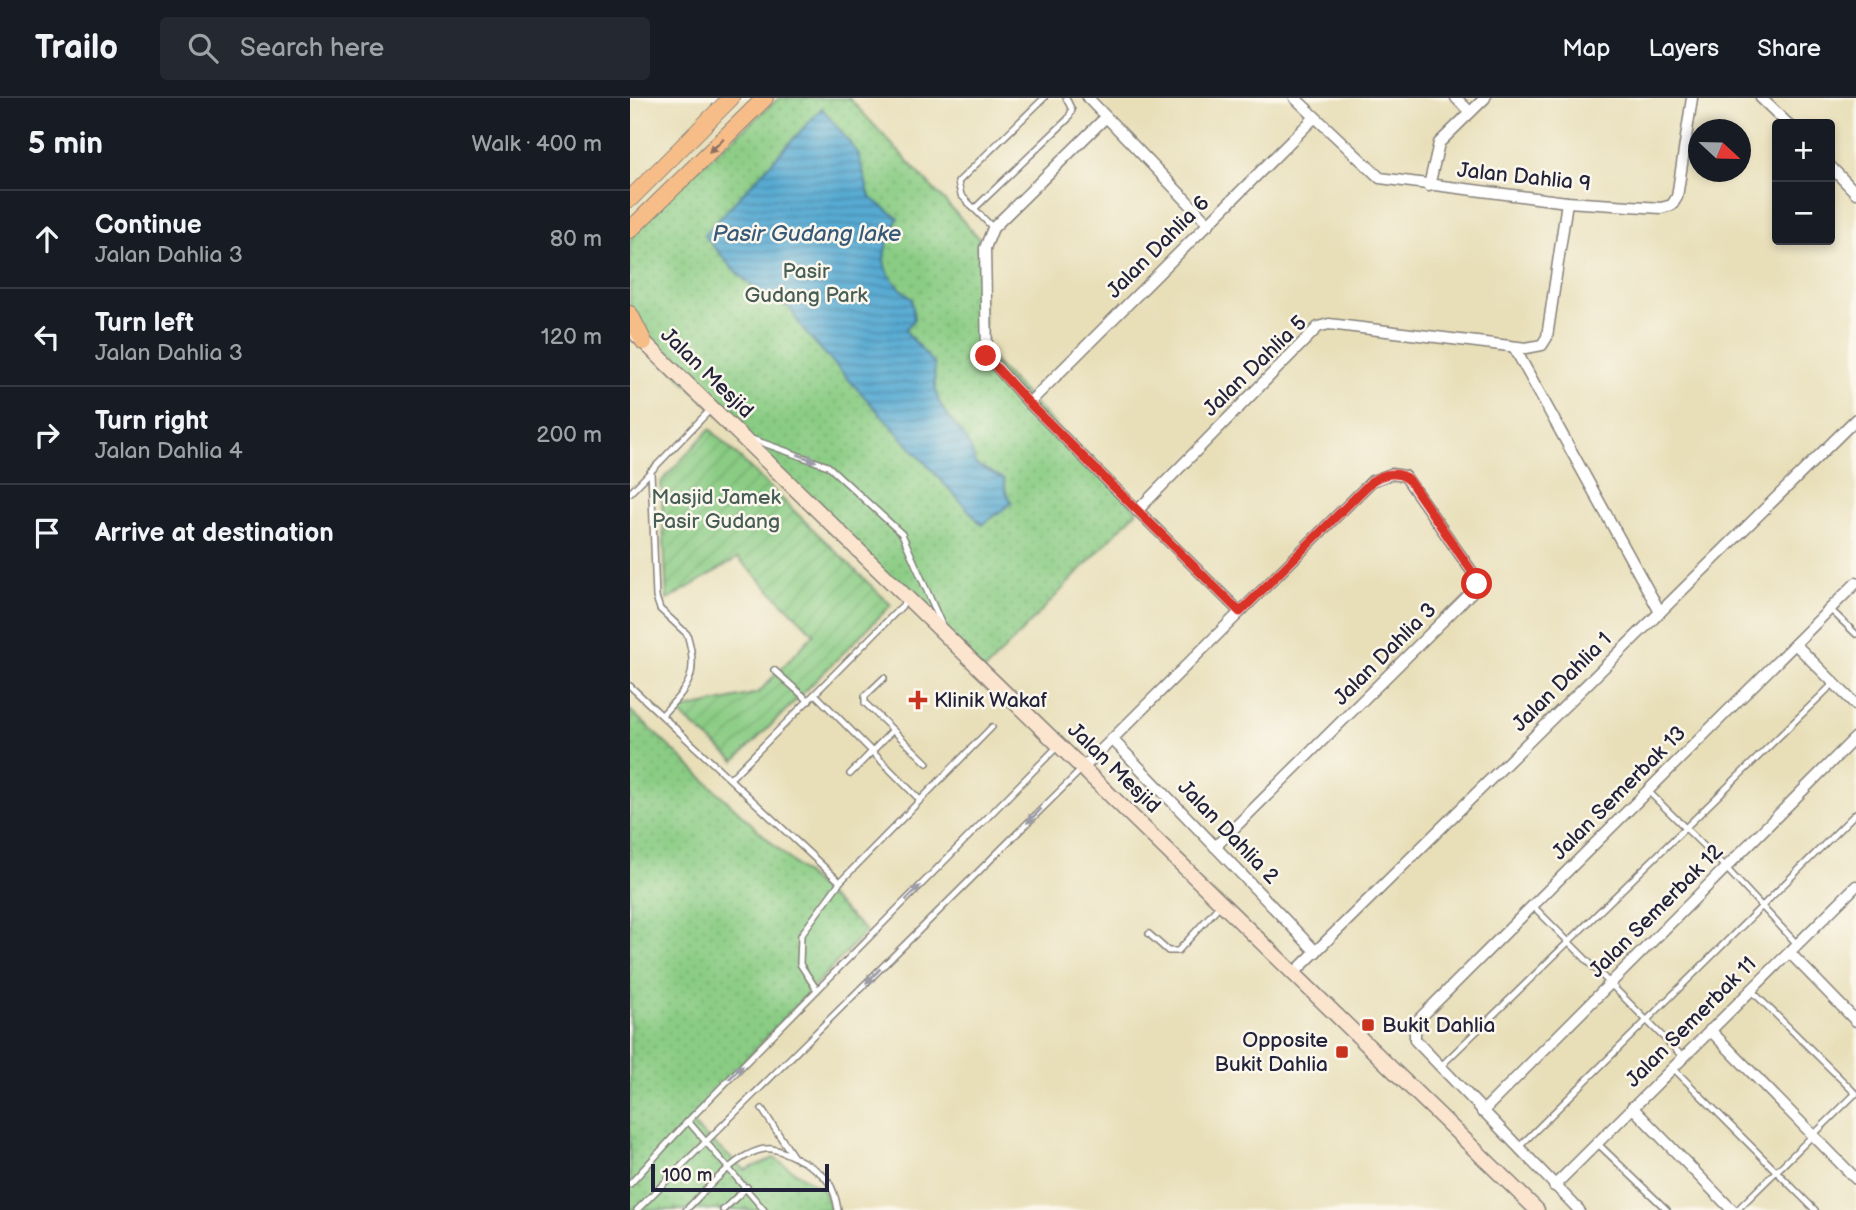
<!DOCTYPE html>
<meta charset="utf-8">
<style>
:root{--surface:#171b24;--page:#242831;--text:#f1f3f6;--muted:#9ea1a6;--line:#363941}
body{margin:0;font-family:"Balsamiq Sans",sans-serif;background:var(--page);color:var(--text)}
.controls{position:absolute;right:21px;top:21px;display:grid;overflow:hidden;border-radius:7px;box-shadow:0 4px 10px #0003}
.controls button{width:63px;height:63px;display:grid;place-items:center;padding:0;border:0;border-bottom:2px solid var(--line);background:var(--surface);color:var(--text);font:35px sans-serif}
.compass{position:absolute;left:1058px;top:21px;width:63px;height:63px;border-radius:50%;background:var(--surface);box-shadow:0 4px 10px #0003;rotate:112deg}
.scale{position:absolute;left:21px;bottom:18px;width:178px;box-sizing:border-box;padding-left:7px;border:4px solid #22223b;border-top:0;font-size:19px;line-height:24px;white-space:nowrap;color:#22223b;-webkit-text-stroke:5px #fbf7ec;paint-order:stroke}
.stop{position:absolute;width:21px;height:21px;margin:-16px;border:5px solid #d93025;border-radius:50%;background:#fff}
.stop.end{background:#d93025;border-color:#fff;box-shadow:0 2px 7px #0008}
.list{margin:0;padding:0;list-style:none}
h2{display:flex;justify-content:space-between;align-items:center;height:91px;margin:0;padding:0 28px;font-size:30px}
h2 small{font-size:23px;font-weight:400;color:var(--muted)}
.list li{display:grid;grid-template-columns:46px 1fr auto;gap:21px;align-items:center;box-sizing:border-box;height:98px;padding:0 28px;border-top:2px solid var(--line)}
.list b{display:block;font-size:26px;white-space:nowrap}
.list p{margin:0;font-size:23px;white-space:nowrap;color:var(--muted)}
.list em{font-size:23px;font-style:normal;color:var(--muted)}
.icon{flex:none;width:38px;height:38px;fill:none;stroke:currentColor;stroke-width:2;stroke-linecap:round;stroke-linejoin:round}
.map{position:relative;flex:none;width:1226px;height:1112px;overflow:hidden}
header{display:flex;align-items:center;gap:42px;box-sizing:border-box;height:98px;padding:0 35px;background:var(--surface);border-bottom:2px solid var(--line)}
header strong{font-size:33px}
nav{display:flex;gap:38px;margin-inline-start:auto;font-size:24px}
.search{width:490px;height:63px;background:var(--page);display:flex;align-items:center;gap:18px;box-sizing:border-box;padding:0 24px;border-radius:7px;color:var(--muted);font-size:26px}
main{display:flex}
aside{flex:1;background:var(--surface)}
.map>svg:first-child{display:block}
</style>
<header>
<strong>Trailo</strong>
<div class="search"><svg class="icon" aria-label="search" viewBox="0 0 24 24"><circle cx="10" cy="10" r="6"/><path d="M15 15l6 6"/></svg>Search here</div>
<nav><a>Map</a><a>Layers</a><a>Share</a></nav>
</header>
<main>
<aside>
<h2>5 min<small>Walk · 400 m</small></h2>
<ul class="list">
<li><svg class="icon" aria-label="ahead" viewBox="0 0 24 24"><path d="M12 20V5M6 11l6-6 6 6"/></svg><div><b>Continue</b><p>Jalan Dahlia 3</p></div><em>80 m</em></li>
<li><svg class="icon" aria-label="left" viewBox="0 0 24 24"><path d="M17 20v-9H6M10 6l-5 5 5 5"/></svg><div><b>Turn left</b><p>Jalan Dahlia 3</p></div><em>120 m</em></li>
<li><svg class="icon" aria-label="right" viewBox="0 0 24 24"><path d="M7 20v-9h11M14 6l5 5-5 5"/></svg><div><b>Turn right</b><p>Jalan Dahlia 4</p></div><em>200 m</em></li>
<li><svg class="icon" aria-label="arrive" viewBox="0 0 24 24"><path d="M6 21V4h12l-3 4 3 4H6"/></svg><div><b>Arrive at destination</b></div></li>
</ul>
</aside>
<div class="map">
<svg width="1226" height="1112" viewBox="0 0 1226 1112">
<defs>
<pattern id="park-dots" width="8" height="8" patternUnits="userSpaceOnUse" patternTransform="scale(1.75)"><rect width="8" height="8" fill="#8acc84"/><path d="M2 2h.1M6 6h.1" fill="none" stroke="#77af73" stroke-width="1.8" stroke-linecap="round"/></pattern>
<pattern id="garden-furrows" width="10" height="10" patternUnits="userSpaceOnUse" patternTransform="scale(1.75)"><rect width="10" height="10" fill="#8acc84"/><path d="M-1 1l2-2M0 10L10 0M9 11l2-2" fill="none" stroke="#77af73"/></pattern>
<pattern id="water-rules" width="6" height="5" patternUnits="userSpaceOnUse" patternTransform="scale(1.75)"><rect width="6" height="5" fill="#57aad2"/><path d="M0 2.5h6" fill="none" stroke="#488aac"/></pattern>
</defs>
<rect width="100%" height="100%" fill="#fbf7ec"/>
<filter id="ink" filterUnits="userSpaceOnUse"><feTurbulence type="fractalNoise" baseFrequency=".0143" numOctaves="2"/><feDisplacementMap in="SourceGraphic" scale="14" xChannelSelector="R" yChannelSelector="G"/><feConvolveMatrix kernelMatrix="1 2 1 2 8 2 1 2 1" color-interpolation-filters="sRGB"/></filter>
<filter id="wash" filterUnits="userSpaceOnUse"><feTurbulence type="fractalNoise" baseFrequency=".00686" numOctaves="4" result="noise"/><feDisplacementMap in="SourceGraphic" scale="28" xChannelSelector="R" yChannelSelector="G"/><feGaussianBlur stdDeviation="1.57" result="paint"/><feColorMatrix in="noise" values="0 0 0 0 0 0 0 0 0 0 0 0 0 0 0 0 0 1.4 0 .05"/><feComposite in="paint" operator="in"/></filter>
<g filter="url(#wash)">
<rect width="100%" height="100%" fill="#e8dfb9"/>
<g fill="url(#park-dots)" stroke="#567760" stroke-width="2">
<path d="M149,0H219L348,139L356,255L507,413L354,573L14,244L0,216V143L13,119Z"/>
<path d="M0,612L236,833L58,1023L115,1072L144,1060L192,1091L202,1112H0Z"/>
</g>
<path fill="url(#garden-furrows)" stroke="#567760" stroke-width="2" d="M80,331L261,507L105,663L46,613L128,595L184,536L108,460L37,502L31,384Z"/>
<path fill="url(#water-rules)" stroke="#3c6686" stroke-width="2" d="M192,10L228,55L240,99L268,120C249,162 246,169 282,201L284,222L275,232L305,267C300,325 337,320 345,366L374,381L376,394L382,405L352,427L174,233L159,209L137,201L104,172L74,137Z"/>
</g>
<g filter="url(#ink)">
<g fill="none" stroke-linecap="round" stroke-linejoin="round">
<g stroke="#85807a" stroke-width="8">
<g id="service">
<path d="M344,111L438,21L442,12L436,0"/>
<path d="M363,130L331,97L328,84L414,0"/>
<path d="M119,340L198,368L272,436L312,527"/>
<path d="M21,373L26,499L30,511L57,536C70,578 58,589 32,617"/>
<path d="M0,395L82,310"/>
<path d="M1201,512L1226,536"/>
<path d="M144,572L179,603"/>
<path d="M254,580L235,598V605L297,665"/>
<path d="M0,588L210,784"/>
<path d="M185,596L290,702"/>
<path d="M220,676L261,634"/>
<path d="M100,681L278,502"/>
<path d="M1018,693L1096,770L1167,846"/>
<path d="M903,808L1052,958"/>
<path d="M519,836L538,853H548L590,807"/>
<path d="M187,892L170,866L171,837L210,784L362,629"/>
<path d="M1121,892L1226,996"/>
<path d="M810,969L1204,585"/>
<path d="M1042,969L1185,1112"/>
<path d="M132,1011L163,1058"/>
<path d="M58,1023L134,1112"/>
<path d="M966,1044L1037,1112"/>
<path d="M888,1050L1226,715"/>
<path d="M0,1086L58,1023L427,649"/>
<path d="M7,1112L451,672"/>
<path d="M56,1112C75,1093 112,1048 142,1051C155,1053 166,1060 177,1066C198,1078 204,1088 208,1112"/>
<path d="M93,1112L117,1089"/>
<path d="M1107,1112L1226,995"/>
</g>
</g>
<g stroke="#85807a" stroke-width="13">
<g id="minor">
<path d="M458,0L579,126"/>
<path d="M665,0L750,80L937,104L1031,110L1042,107L1047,99L1062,0"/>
<path d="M826,0L840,14"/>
<path d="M1131,0L1158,26"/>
<path d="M476,19L363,130L355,150L357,258L399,305L610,514"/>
<path d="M1200,68L1226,95"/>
<path d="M799,88L809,45L855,0"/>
<path d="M884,249L1030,514"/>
<path d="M399,305L684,20"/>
<path d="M507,413L688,229L699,226L896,250L912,247L917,239L937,104"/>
<path d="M1165,546L1226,607"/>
<path d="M482,641L686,854"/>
<path d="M453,670L742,383L761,376L775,378L845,478L846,490L585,749"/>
<path d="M1159,854L1226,923"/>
<path d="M664,875L1226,321"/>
<path d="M1080,932L1226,1081"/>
<path d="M1002,1009L1102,1112"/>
<path d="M852,1014L1226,639"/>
<path d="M924,1088L1226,788"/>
<path d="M949,1112L785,942V925L1226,485"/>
</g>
</g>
<g stroke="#85807a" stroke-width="17">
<path id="secondary" d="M7,237L907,1112"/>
</g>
<g stroke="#85807a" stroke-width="18">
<g id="primary">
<path d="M0,101L101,0"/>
<path d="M0,132L135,0"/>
<path d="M0,216L14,244"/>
</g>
</g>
<use href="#service" stroke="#fff" stroke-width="5"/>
<use href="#minor" stroke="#fff" stroke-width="10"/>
<use href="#secondary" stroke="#fce5cf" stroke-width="14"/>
<use href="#primary" stroke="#f7bd88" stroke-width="16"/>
</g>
<defs><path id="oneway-solid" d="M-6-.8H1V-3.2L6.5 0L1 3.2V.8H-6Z" transform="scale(1.75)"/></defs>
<use fill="#8c7062" href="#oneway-solid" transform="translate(86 48) rotate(136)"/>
<g fill="#9c9ca7">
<use href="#oneway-solid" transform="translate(177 360) rotate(21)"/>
<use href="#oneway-solid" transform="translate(404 718) rotate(135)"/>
<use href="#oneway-solid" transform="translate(283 795) rotate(-45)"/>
<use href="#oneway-solid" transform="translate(243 878) rotate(135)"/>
<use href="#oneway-solid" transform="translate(106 974) rotate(-45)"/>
</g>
</g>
<g fill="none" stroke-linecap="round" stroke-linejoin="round" filter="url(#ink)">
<path stroke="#d93025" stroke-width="9" d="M356,258L399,305L610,514L742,383C753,376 768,372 779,382L845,478L847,486"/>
</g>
<g fill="#c8321e" stroke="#fbf7ec" stroke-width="2.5">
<path d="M284.5 591.5h7v7h7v7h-7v7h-7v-7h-7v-7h7z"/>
<rect x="731" y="920" width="14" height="14" rx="3.5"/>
<rect x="705" y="947" width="14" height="14" rx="3.5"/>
</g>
<g text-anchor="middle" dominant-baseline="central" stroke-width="5" stroke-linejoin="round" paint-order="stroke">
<g font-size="21" fill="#22223b" stroke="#fbf7ec">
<text transform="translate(894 79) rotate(6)">Jalan Dahlia 9</text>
<text transform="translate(528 149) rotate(-45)">Jalan Dahlia 6</text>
<text transform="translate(625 268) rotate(-44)">Jalan Dahlia 5</text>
<text transform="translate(77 275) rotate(44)">Jalan Mesjid</text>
<text transform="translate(755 556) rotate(-45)">Jalan Dahlia 3</text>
<text transform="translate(932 584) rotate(-45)">Jalan Dahlia 1</text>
<text transform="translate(484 670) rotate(44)">Jalan Mesjid</text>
<text transform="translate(989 695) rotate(-45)">Jalan Semerbak 13</text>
<text transform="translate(598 734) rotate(46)">Jalan Dahlia 2</text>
<text transform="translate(1026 813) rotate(-45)">Jalan Semerbak 12</text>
<text transform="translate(1061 924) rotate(-45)">Jalan Semerbak 11</text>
</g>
<g font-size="21" fill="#465e55" stroke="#fbf7ec">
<text x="176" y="173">Pasir<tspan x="176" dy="24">Gudang Park</tspan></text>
<text x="86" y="399">Masjid Jamek<tspan x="86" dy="24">Pasir Gudang</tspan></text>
</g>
<g font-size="21" fill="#22223b" stroke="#fbf7ec" text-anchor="start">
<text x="304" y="602">Klinik Wakaf</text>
<text x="752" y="927">Bukit Dahlia</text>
<text x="698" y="942" text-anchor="end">Opposite<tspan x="698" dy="24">Bukit Dahlia</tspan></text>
</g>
<g font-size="23" font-style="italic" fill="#375877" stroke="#fbf7ec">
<text x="177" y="136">Pasir Gudang lake</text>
</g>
</g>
</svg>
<div class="controls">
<button>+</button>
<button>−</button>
</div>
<svg class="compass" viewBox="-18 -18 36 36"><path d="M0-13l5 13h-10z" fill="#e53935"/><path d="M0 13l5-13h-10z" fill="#9ea1a6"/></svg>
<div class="scale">100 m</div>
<div class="stop" style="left:847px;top:486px"></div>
<div class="stop end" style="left:356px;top:258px"></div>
</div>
</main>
